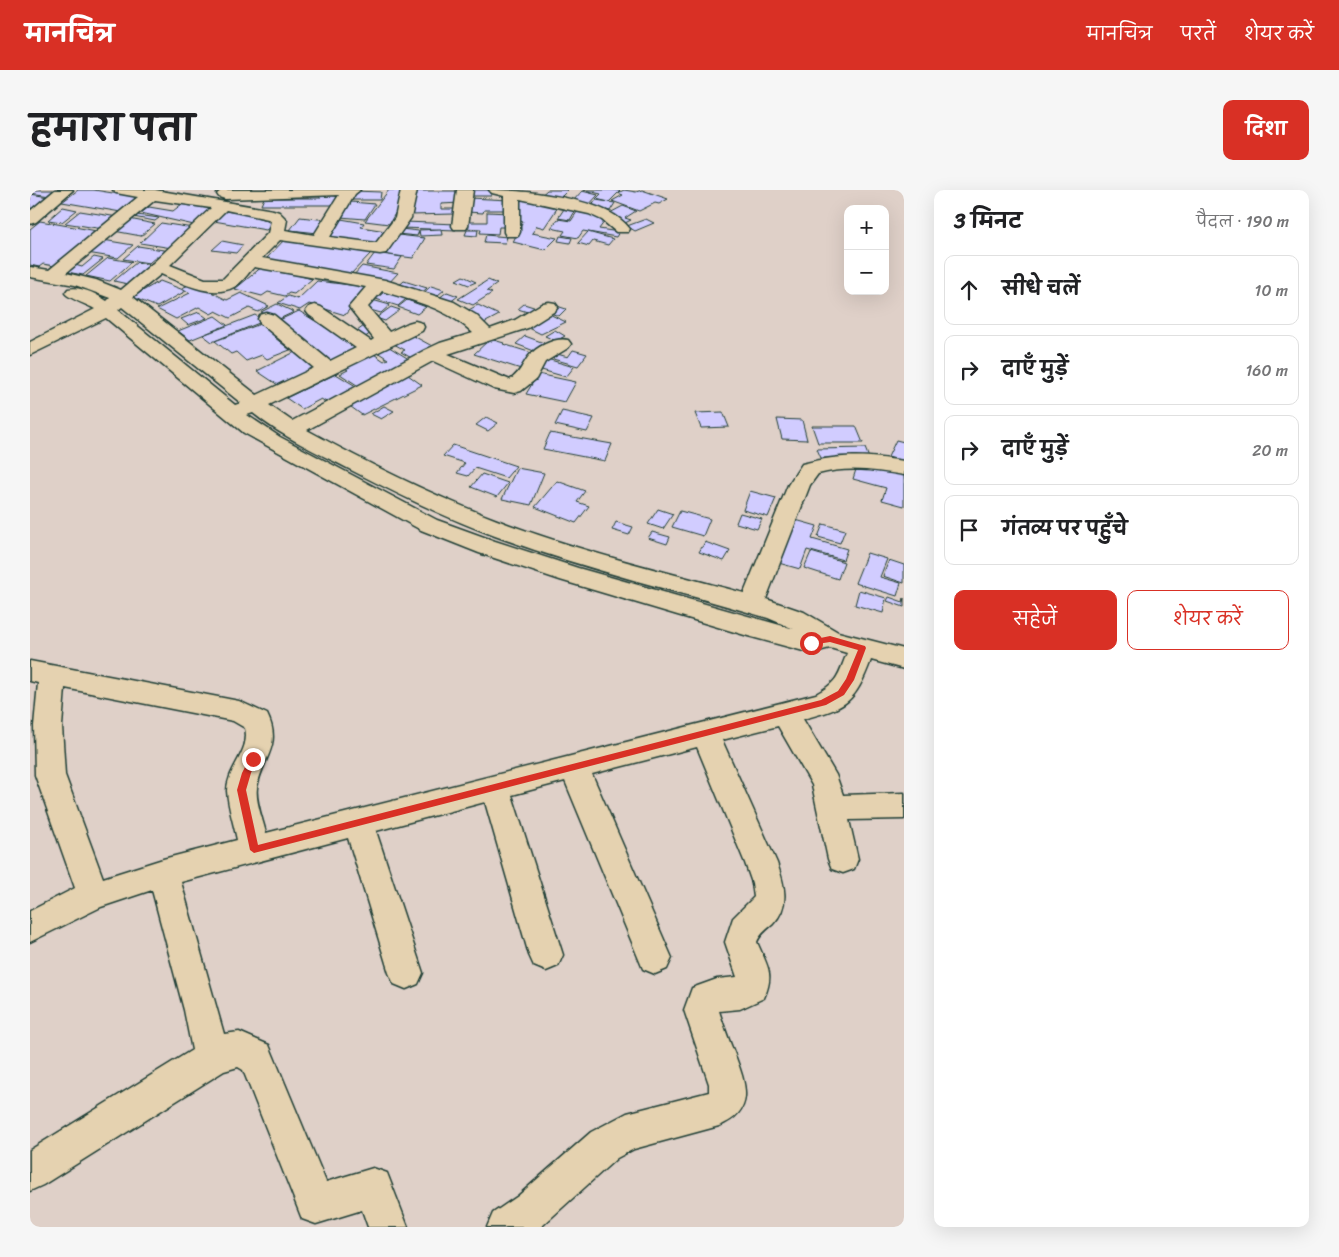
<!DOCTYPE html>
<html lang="hi">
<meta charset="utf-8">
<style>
:root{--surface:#fff;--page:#f6f6f6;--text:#202124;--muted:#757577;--line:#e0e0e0;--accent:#d93025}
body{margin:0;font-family:Sriracha,"Playpen Sans Deva",sans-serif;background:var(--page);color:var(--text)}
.controls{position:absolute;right:15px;top:15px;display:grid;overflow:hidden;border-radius:10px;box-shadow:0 5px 20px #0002}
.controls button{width:45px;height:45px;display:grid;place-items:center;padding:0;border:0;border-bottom:1px solid var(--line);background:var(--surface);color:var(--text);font:25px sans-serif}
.stop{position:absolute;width:15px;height:15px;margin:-11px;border:4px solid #d93025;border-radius:50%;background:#fff}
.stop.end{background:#d93025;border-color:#fff;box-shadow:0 1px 5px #0008}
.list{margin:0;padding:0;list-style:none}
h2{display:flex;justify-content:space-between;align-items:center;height:65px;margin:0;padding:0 20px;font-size:21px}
h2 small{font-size:16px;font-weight:400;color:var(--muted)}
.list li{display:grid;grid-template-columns:32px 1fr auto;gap:15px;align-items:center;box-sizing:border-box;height:70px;margin:0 10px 10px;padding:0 10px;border:1px solid var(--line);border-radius:10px}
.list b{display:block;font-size:19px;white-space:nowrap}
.list em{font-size:16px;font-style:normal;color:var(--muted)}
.actions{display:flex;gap:10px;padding:15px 20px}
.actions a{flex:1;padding:11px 0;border:1px solid var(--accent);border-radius:10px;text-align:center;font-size:18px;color:var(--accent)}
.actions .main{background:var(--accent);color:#fff}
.icon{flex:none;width:28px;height:28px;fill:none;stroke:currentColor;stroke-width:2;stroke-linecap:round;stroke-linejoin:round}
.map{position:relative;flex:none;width:874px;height:1037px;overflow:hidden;border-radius:10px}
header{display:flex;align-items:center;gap:30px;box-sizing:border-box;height:70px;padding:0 25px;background:var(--accent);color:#fff}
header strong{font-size:24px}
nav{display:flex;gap:28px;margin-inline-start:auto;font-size:18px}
.intro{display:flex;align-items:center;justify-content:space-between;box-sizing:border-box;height:120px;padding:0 30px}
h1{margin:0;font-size:35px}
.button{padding:12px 22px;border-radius:10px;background:var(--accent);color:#fff;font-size:18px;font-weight:700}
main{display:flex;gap:30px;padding:0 30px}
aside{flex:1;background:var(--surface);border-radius:10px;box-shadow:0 5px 20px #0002}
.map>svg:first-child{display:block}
</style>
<header>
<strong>मानचित्र</strong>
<nav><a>मानचित्र</a><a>परतें</a><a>शेयर करें</a></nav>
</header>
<div class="intro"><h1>हमारा पता</h1><a class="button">दिशा</a></div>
<main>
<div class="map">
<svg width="874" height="1037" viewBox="0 0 874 1037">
<rect width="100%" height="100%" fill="#dfd0c8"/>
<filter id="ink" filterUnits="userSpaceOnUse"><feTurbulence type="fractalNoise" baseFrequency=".02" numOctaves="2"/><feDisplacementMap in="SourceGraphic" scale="10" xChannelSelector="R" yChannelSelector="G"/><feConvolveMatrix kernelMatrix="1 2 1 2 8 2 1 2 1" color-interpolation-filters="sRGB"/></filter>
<g filter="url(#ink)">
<g fill="#d1ccff" stroke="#1f3d34">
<path d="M0,0H26L20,6L0,3Z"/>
<path d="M48,0H64L108,7L91,22L32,12Z"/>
<path d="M359,0H374L371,13L359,34L335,31Z"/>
<path d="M439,0H461V6H438Z"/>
<path d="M517,0H538L526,12L509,7Z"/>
<path d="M554,0H583L590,1L579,12L566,9L571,4Z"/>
<path d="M594,0L606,2L612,0L638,9L629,14L625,13L609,21L582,11L593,5L588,3Z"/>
<path d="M323,1L351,2L350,10H321Z"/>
<path d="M382,1H430V13L411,14V19H424V24L380,25Z"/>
<path d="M552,1L568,5L556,18L543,11Z"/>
<path d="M0,4L19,7L4,19L0,18Z"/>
<path d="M290,5L309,6L307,15H231L234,8H290Z"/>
<path d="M439,8L479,10L477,20H454L453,23L437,22Z"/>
<path d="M490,9L528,17L514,38L507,36L502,43L527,48L515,60L483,52L493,31L486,28Z"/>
<path d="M566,10L585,13L580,21L561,17Z"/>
<path d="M321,12L345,14L335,29L310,27Z"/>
<path d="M152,14L182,19L164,35L111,23L119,17L143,21Z"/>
<path d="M593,16L606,21L595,28L601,30L595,33L576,25Z"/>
<path d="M33,17L47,20L32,32L18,30Z"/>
<path d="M534,19L545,21L540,30L528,28Z"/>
<path d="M50,21L88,27L73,39L35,33Z"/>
<path d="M194,21L218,24L235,30L244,35L236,40L184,31Z"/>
<path d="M457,22L479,23L478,37H469L468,44L450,43L451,39L435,38V32H457Z"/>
<path d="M547,22L577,28L569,39L589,42L586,47L553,41L548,48L532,45L535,41L521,38L528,29L541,31Z"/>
<path d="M107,25L129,28L125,31L103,27Z"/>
<path d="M270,27L297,30L288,43L260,40Z"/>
<path d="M99,29L125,34L111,46L84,41Z"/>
<path d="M311,29L334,33L331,37L356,41L344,55L295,47Z"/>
<path d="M616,29L624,33L605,41L597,36Z"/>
<path d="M10,31L67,41L44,60L50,61L30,77L13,74L9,77L0,75V39Z"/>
<path d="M374,32L427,34L426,40L372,38Z"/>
<path d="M131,33L163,38L142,58L110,53Z"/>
<path d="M370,39L389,41L387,46L367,44Z"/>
<path d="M411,39L412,45L390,46L389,40Z"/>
<path d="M437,40H448L447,46L435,45Z"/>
<path d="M558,42L583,49L578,55L563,51L559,56L548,53Z"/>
<path d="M368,45L395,48L383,68L352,64L360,51Z"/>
<path d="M456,45L477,47L475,53L454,52Z"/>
<path d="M530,46L542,48L540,53L528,51Z"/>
<path d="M257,47L342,62L319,86L235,70Z"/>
<path d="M73,50L103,55L88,68L57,63Z"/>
<path d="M192,51L213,55L206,63L182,60Z"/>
<path d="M108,56L140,61L133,68L126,67L119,73L93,69Z"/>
<path d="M345,63L372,67L364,79L336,75Z"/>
<path d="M64,67L73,69L53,85L37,82L45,75L52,77Z"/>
<path d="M78,68L102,72L80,91L56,86Z"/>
<path d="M107,72L125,76L102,95L84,91Z"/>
<path d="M233,76L282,89L264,104L259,103L255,106L238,102L232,106L205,99Z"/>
<path d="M332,76L368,83L357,95L322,87Z"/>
<path d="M433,86L446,92L439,95L426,90Z"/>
<path d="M458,90L467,94L457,101L462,103L443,115L428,109Z"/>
<path d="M130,91L156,101L127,117L102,107Z"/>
<path d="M287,91L337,97L315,125L279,114L270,120L248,113L258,106L268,109Z"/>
<path d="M374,91L397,98L388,106L365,99Z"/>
<path d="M163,93L197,110L211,103L239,116L228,122L219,118L200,128L186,121L181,124L169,117L146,129L127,119L160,103L152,98Z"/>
<path d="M401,96L414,100L402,110L389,107Z"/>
<path d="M354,102L376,109L368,116L346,109Z"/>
<path d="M417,102L428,106L416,115L405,111Z"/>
<path d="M342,110L360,115L351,123L333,118Z"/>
<path d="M377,110L396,117L387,124L368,117Z"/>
<path d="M247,114L264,122L247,130L231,122Z"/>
<path d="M494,114L513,120L507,125L488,119Z"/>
<path d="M448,115L469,125L454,133L433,123Z"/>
<path d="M524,115L536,119L529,126L517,122Z"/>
<path d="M361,117L370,120L355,131L346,128Z"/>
<path d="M269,121L332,160L303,174L245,132Z"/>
<path d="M169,122L177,128L158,135L151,129Z"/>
<path d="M517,123L536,132L511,144L495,136Z"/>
<path d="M225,125L234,131L182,152L173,145Z"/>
<path d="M185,126L197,135L160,150L148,141Z"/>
<path d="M233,133L249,145L244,147L260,160L237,169L232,165L216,171L206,162L201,164L185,151Z"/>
<path d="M334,136L345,140L334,148L323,144Z"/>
<path d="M525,140L535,146L526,151L515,146Z"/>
<path d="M378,143L402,156L391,162L395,164L385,170L371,162L375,160L360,152Z"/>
<path d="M495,146L514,153L504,161L486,154Z"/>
<path d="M460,149L474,153L473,154L505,164L491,179L444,164Z"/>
<path d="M356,155L382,171L330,197L310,184L318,180L309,174L338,160L354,171L358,169L344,160Z"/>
<path d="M543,160L557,164L548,176L523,169L527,164L538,167Z"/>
<path d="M267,161L292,176L251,197L227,181Z"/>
<path d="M517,169L544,177L536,187L508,179Z"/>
<path d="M306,184L329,198L298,213L291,209L272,219L256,208Z"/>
<path d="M508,184L546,192L535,212L496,204Z"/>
<path d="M378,185L392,195L332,225L317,214Z"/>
<path d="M354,216L364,221L351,229L341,224Z"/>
<path d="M532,221L564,228L557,242L525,235Z"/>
<path d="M693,222L699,237L671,238L665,223Z"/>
<path d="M456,227L468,233L458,241L446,235Z"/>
<path d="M747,229L772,230L777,250L752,249Z"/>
<path d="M782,236H826L833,253H788Z"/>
<path d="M520,243L582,254L575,271L513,259Z"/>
<path d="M866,250L874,252V272L858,267Z"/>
<path d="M423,255L486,276L476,288L445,278L438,286L427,283L435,273L413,266Z"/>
<path d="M835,258L839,268H791L787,259Z"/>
<path d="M828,273L874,284V316L852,310L856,298L823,289Z"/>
<path d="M487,278L514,283L501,315L472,309Z"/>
<path d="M452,284L478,293L467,307L441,297Z"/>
<path d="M527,291L555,301L547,312L559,316L546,333L505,317Z"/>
<path d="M720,301L746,308L738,327L713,320Z"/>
<path d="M628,319L643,324L633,339L618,334Z"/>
<path d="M650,321L680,329L673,346L642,337Z"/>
<path d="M710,323L732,329L727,339L706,333Z"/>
<path d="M762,329L787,336L782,349L817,359L813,370L777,360L770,379L745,372Z"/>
<path d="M586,332L603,337L599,345L582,340Z"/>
<path d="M793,334L815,340L810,353L788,347Z"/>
<path d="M622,342L640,347L637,354L618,348Z"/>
<path d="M675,352L700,361L694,371L669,362Z"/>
<path d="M781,362L814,372L808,389L774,378Z"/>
<path d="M837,363L857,369L850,387L871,393L867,406L825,393Z"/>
<path d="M859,370L874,375V393L853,386Z"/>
<path d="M829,400L856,408L853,423L825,415Z"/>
<path d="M859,407L873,412L874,408V417L857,411Z"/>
</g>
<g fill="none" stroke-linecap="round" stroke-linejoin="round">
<g stroke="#1f3d34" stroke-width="3">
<g id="minor">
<path d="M25,0H43L6,32L0,34V21Z"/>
<path d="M83,0H125L243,20L249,22L257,30L255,40L284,45L309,5L195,9L189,7L187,4L192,0H330L325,4L300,47L346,53L365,28L371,0H387L381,28L356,63L350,64L250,50L232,68L355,90L424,112L446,125L460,139L485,130L513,113L519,112L525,113L528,117L525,121L498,138L418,164L480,190C492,181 491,176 499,166C507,156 526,147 538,150L541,154L538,158L515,172L506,189L491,201L484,203L464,199L403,171L277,240C342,276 410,309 480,335C556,363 636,382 714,403L758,295L772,274C810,264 836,265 874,271V285C845,280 817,276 788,284L780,295L736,409L774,422L808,442L874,459V479L841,470C825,513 816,518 773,529L806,585L813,605L874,603V629L819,630L828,669L824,679L813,683L802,679L798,669L782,595L748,536L692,550L747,673C754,694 761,715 743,734C737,739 730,744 727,752C737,776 745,783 734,808L710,819L689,821C694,836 699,851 705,865C716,895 726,921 689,936L604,959L587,968L511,1037H457L463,1023L488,1006L561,942L597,923L679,902V894L654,820L662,798L687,789L707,787L695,752L703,728L724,707L722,693L715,673L667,557L562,584L642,768L637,779L625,784L613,779L535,591L482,605L533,765L528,776L516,781L504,776L499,765L455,612L346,641L393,783L388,794L376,799L364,794L359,783L318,648L151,692L194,844L209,842L239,855L296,992L343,978L357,983L378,1037H338L332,1020L286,1034L272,1029L213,880L208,877L194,881L13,995L0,1001V960L162,860L154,820L122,700L71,717L0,752V721L45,698L5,585L4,536L8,493L0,491V471L209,511L237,524C253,556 232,568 227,598C225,611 233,630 236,643L786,504C808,492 808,486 817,463L800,458L781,463L718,446L530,390L449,363L391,340L214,243L76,128L0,165V152L65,119C58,115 38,108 35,103L38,99C51,96 66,104 77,111L80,108L45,95L0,87V77L19,80L108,7L86,3ZM125,10L181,18L123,73L91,100L66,90L36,83ZM196,20L238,29L241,31L238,43L193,89H175L140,75ZM224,77L336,97L319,117L344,149L341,151L291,117L285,115L279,117L276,121L279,125L326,158L300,171L244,125L237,123L230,125L228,129L230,133L284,178L227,205L103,107L131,84C152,93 182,109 204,97C212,93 218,83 224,77ZM352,101C386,112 417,118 443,143L410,153L395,160L262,231L239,215L392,141L394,137L392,133L385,131L378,133L359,142L338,117ZM92,117L211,213L205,215L88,120ZM223,223C252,247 287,262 321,280C368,304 416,328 465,346C554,379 647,401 738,428L764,439L548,378L465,351L407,330L250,247L217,225ZM35,498L203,531L215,538C221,561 197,578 197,601C198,617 204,635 207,650L133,669L73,688L35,585L32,536Z"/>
<path d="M427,0H443L438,36L436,39H424L422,36Z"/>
<path d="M459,0C495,0 579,8 600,39L598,42H586L572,30L559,24L490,9V42L488,46H476L474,42V6L462,3Z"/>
</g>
</g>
<use href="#minor" fill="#e5d2b0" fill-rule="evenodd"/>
</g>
</g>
<path fill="#d93025" d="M800,446L835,456L836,458L824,490L814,505L796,515L224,663L220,660L207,600L212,583L220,567H226L227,569L221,583L216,600L228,655L791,510L808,501L816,489L828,460L800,452L781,455L777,453L781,450Z"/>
</svg>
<div class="controls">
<button>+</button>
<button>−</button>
</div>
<div class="stop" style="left:781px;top:453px"></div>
<div class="stop end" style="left:223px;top:569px"></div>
</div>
<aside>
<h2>3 मिनट<small>पैदल · 190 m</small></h2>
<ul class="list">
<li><svg class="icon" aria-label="ahead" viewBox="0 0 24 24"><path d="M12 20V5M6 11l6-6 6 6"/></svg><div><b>सीधे चलें</b></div><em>10 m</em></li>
<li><svg class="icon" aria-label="right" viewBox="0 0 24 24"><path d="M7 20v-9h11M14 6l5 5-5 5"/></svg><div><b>दाएँ मुड़ें</b></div><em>160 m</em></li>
<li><svg class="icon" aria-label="right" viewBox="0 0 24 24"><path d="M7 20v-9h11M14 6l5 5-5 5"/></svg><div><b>दाएँ मुड़ें</b></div><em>20 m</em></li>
<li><svg class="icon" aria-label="arrive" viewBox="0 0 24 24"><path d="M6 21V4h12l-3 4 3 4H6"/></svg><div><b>गंतव्य पर पहुँचे</b></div></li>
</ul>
<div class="actions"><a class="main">सहेजें</a><a>शेयर करें</a></div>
</aside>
</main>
